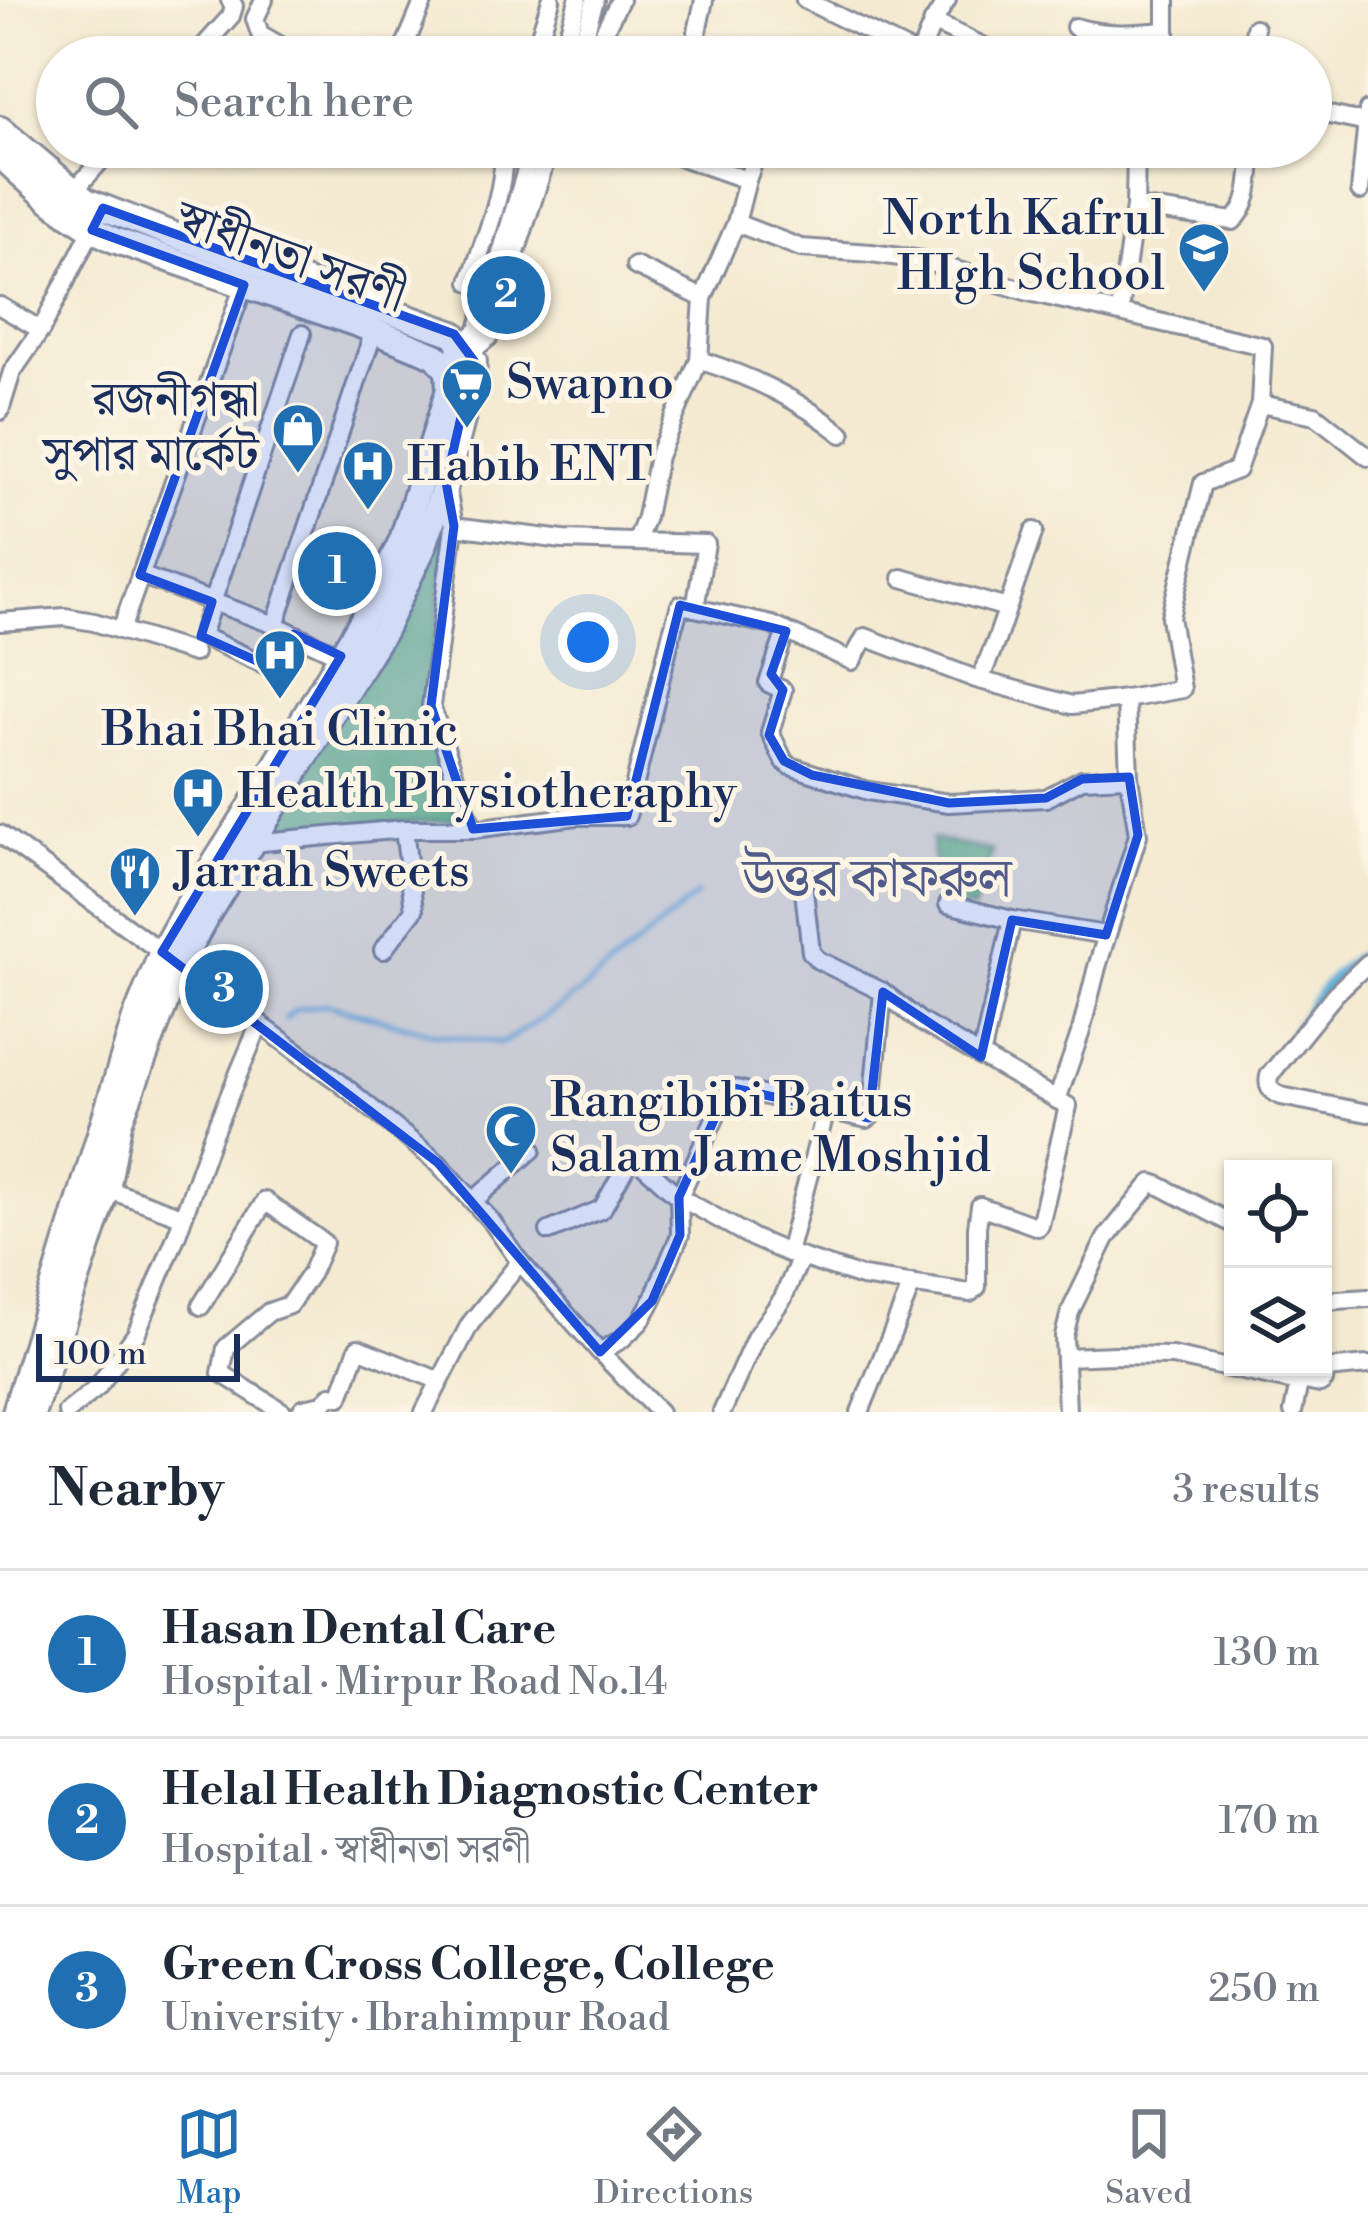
<!DOCTYPE html>
<meta charset="utf-8">
<style>
:root{--surface:#fff;--page:#f6f6f7;--text:#1f2937;--muted:#747a83;--line:#e0e1e3;--accent:#1f6fb2}
body{margin:0;font-family:"Libre Bodoni","Noto Serif Bengali",serif;background:var(--page);color:var(--text)}
.controls{position:absolute;right:36px;bottom:36px;display:grid;overflow:hidden;border-radius:0px;box-shadow:0 3px 9px #0004}
.controls button{width:108px;height:108px;display:grid;place-items:center;padding:0;border:0;border-bottom:3px solid var(--line);background:var(--surface);color:var(--text);font:60px sans-serif}
.scale{position:absolute;left:36px;bottom:30px;width:204px;box-sizing:border-box;padding-left:12px;border:6px solid #1b2f5e;border-top:0;font-size:33px;line-height:42px;white-space:nowrap;color:#1b2f5e;-webkit-text-stroke:9px #fcf5e5;paint-order:stroke}
.you{position:absolute;left:588px;top:642px;width:42px;height:42px;margin:-30px;border:9px solid #fff;border-radius:50%;background:#1a73e8;box-shadow:0 0 0 18px #1a73e833}
.badge{display:grid;place-items:center;width:78px;height:78px;border-radius:50%;background:var(--accent);color:#fff;font-size:39px;font-weight:700}
.pin{position:absolute;translate:-50% -50%;border:6px solid #fff;box-shadow:0 3px 12px #0006}
.list{margin:0;padding:0;list-style:none}
h2{display:flex;justify-content:space-between;align-items:center;height:156px;margin:0;padding:0 48px;font-size:51px}
h2 small{font-size:39px;font-weight:400;color:var(--muted)}
.list li{display:grid;grid-template-columns:78px 1fr auto;gap:36px;align-items:center;box-sizing:border-box;height:168px;padding:0 48px;border-top:3px solid var(--line)}
.list b{display:block;font-size:45px;white-space:nowrap}
.list p{margin:0;font-size:39px;white-space:nowrap;color:var(--muted)}
.list em{font-size:39px;font-style:normal;color:var(--muted)}
.icon{flex:none;width:66px;height:66px;fill:none;stroke:currentColor;stroke-width:2;stroke-linecap:round;stroke-linejoin:round}
.map{position:relative;flex:none;width:1368px;height:1412px;overflow:hidden}
.search{position:absolute;background:var(--surface);box-shadow:0 3px 9px #0004;left:36px;right:36px;top:36px;height:132px;display:flex;align-items:center;gap:30px;box-sizing:border-box;padding:0 42px;border-radius:66px;color:var(--muted);font-size:45px}
.sheet{height:660px;background:var(--surface)}
nav{display:flex;justify-content:space-around;align-items:center;box-sizing:border-box;height:168px;border-top:3px solid var(--line);background:var(--surface);font-size:33px;color:var(--muted)}
nav a{display:grid;justify-items:center;gap:6px}
nav .on{color:var(--accent)}
.map>svg:first-child{display:block}
</style>
<div class="map">
<svg width="1368" height="1412" viewBox="0 0 1368 1412">
<rect width="100%" height="100%" fill="#fcf5e5"/>
<filter id="ink" filterUnits="userSpaceOnUse"><feTurbulence type="fractalNoise" baseFrequency=".00833" numOctaves="2"/><feDisplacementMap in="SourceGraphic" scale="24" xChannelSelector="R" yChannelSelector="G"/><feConvolveMatrix kernelMatrix="1 2 1 2 8 2 1 2 1" color-interpolation-filters="sRGB"/></filter>
<filter id="wash" filterUnits="userSpaceOnUse"><feTurbulence type="fractalNoise" baseFrequency=".004" numOctaves="4" result="noise"/><feDisplacementMap in="SourceGraphic" scale="48" xChannelSelector="R" yChannelSelector="G"/><feGaussianBlur stdDeviation="2.7" result="paint"/><feColorMatrix in="noise" values="0 0 0 0 0 0 0 0 0 0 0 0 0 0 0 0 0 1.4 0 .05"/><feComposite in="paint" operator="in"/></filter>
<g filter="url(#wash)">
<rect width="100%" height="100%" fill="#f4ead1"/>
<g fill="#7ec784" stroke="#4c7b71" stroke-width="3">
<path d="M448,527L427,713L459,820L373,824L260,839L316,752Z"/>
<path d="M932,839L992,851L974,910L944,900L935,877Z"/>
</g>
<g fill="none" stroke-linecap="round" stroke-linejoin="round">
<path stroke="#5eaed8" stroke-width="4.5" d="M285,1019L295,1010L326,1004L436,1034L502,1043L554,1011L583,990L697,895"/>
<path stroke="#5eaed8" stroke-width="15" d="M1299,1029C1318,998 1336,972 1368,953"/>
</g>
</g>
<g filter="url(#ink)">
<g fill="none" stroke-linecap="round" stroke-linejoin="round">
<g stroke="#888c98" stroke-width="22">
<g id="minor">
<path d="M264,0L255,19L260,34L300,57"/>
<path d="M805,0L919,56L933,22"/>
<path d="M947,0L933,22L1005,57"/>
<path d="M1075,27C1105,36 1134,34 1165,31"/>
<path d="M194,57L231,16L234,6L230,0"/>
<path d="M400,57L424,0"/>
<path d="M533,57L551,0"/>
<path d="M561,57L578,0"/>
<path d="M578,57L595,0"/>
<path d="M591,57L620,0"/>
<path d="M701,57L697,32L704,0"/>
<path d="M1161,57L1166,38V0"/>
<path d="M1250,57L1255,28"/>
<path d="M1311,111L1367,123"/>
<path d="M747,180L759,147"/>
<path d="M1360,191L1368,110"/>
<path d="M73,192L113,147"/>
<path d="M1135,207L1233,221C1253,204 1250,172 1253,147"/>
<path d="M736,223L801,248L871,253L922,260L1029,292L1263,346L1260,404L1237,470L1203,483L1170,617L1182,689L1126,699L1129,777L1138,835L1097,967L1081,1031L1057,1100"/>
<path d="M635,266L703,298"/>
<path d="M489,289L470,282C482,244 506,191 503,152L497,147"/>
<path d="M0,306L41,330L97,219"/>
<path d="M1120,311L1135,207L1136,147"/>
<path d="M455,350L478,330L533,147"/>
<path d="M699,360C753,377 798,399 842,434"/>
<path d="M448,371L489,337L550,147"/>
<path d="M1260,404L1315,415L1368,457"/>
<path d="M0,411L12,372L41,330"/>
<path d="M446,483L454,526L431,706L473,829"/>
<path d="M637,541L646,517L658,456L699,360L703,298L736,223L747,180L653,147"/>
<path d="M140,575L275,625L341,656"/>
<path d="M902,578L1007,608"/>
<path d="M695,608L772,625L852,661L865,637L976,679L1072,705L1126,699"/>
<path d="M0,622L65,617L94,622L194,653"/>
<path d="M275,625L374,331"/>
<path d="M121,630L244,285"/>
<path d="M786,631L768,683L783,690L770,732L784,761L790,766L868,791L949,803L1046,798L1082,779L1129,777"/>
<path d="M294,634L277,670L201,636L302,334"/>
<path d="M980,680L996,641L1034,531"/>
<path d="M0,834L339,1082L438,1163L492,1222L520,1262L600,1352L659,1412"/>
<path d="M252,843L404,829H473L577,816H627L672,632L680,605L695,608L706,544L563,540L454,526"/>
<path d="M802,874L811,952L818,960L883,992"/>
<path d="M948,904L1012,920L1106,935"/>
<path d="M383,950L414,910L404,829"/>
<path d="M1368,963L1335,994L1269,1076C1267,1087 1270,1091 1281,1096L1368,1113"/>
<path d="M981,1057L1012,920"/>
<path d="M107,1189L181,1216"/>
<path d="M473,1201L532,1150"/>
<path d="M549,1231L602,1209L629,1161H639L679,1197L753,1238L788,1253L862,1277L970,1293L977,1287V1227L980,1206L1038,1227L1040,1225L1068,1106L921,1022L883,992L871,1116L867,1119L736,1089L727,1092L679,1197L680,1235L652,1301L640,1322L622,1339L600,1352"/>
<path d="M788,1253L826,1110"/>
<path d="M1323,1301L1368,1298"/>
<path d="M201,1306L265,1201L324,1243L311,1273L289,1305L269,1312L226,1348L221,1373L283,1412"/>
<path d="M1065,1357L1115,1355L1172,1356L1299,1383L1293,1412"/>
<path d="M1300,1380L1320,1384L1324,1381L1326,1369L1368,1365"/>
<path d="M67,1412L97,1388L136,1334L176,1237L212,1136L260,1023"/>
<path d="M300,1412L303,1408L323,1404L331,1395L340,1397L358,1348L440,1381"/>
<path d="M424,1412L470,1324L520,1262"/>
<path d="M722,1412L756,1336L783,1298L801,1257"/>
<path d="M860,1412L912,1284"/>
<path d="M1067,1412L1064,1336L1070,1312L1106,1238L1148,1187L1152,1183L1158,1185L1233,1224"/>
</g>
</g>
<g stroke="#888c98" stroke-width="30">
<g id="primary">
<path d="M0,129L86,201L171,234L454,334L474,361L473,378L446,482L423,548L384,630L207,915L180,964L119,1123L107,1189L33,1412"/>
<path d="M0,155C40,192 64,216 114,240L360,325L436,356L448,371L449,389L402,540L363,619L258,795L188,905L162,952L135,1019L15,1412"/>
</g>
</g>
<use href="#minor" stroke="#fff" stroke-width="16"/>
<use href="#primary" stroke="#fff" stroke-width="24"/>
</g>
</g>
<path fill="#1d4ed8" fill-opacity="0.2" stroke="#1d4ed8" stroke-width="9" stroke-linejoin="round" d="M103,208L454,334L474,361L446,482L454,526L431,706L473,829L627,816L680,605L786,631L771,674L783,690L769,735L784,761L812,775L949,803L1046,798L1082,779L1129,777L1138,835L1106,935L1012,920L981,1057L883,992L869,1118L729,1087L679,1197L680,1235L652,1301L600,1352L438,1163L162,952L341,656L294,634L277,670L201,636L212,602L140,575L244,285L92,230Z"/>
<defs>
<g id="school-pin" transform="scale(2.7)"><path d="M0 17L-7.5 6A9.5 9.5 0 1 1 7.5 6Z" fill="#1f6fb2" stroke="#fcf5e5"/><path d="M0-5L7-2L0 1L-7-2ZM-4 1L0 2.5L4 1V4Q0 6-4 4Z" fill="#fff"/></g>
<g id="supermarket-pin" transform="scale(2.7)"><path d="M0 17L-7.5 6A9.5 9.5 0 1 1 7.5 6Z" fill="#1f6fb2" stroke="#fcf5e5"/><path d="M-6-5.5h2.5l.6 2H6L4.5 2H-2.5L-4.4-4H-6ZM-1.5 3.2a1.3 1.3 0 1 0 .1 0ZM3 3.2a1.3 1.3 0 1 0 .1 0Z" fill="#fff"/></g>
<g id="shop-pin" transform="scale(2.7)"><path d="M0 17L-7.5 6A9.5 9.5 0 1 1 7.5 6Z" fill="#1f6fb2" stroke="#fcf5e5"/><path d="M-5-2.5h2.3a2.7 3.5 0 0 1 5.4 0H5L5.5 6h-11ZM-1.5-2.5h3a1.5 2.3 0 0 0-3 0Z" fill="#fff"/></g>
<g id="hospital-pin" transform="scale(2.7)"><path d="M0 17L-7.5 6A9.5 9.5 0 1 1 7.5 6Z" fill="#1f6fb2" stroke="#fcf5e5"/><path d="M-5-5h3v3.5h4V-5h3V5h-3V1.5h-4V5h-3Z" fill="#fff"/></g>
<g id="restaurant-pin" transform="scale(2.7)"><path d="M0 17L-7.5 6A9.5 9.5 0 1 1 7.5 6Z" fill="#1f6fb2" stroke="#fcf5e5"/><path d="M-5-6h1v4h1v-4h1v4h1v-4h1v5L-1.5 .5V6h-2V.5L-5-1ZM5-6V6H3V1.5H1.5Q1.5-4 5-6Z" fill="#fff"/></g>
<g id="mosque-pin" transform="scale(2.7)"><path d="M0 17L-7.5 6A9.5 9.5 0 1 1 7.5 6Z" fill="#1f6fb2" stroke="#fcf5e5"/><path d="M3.5-4.9A6 6 0 1 0 3.5 4.9A5 5 0 1 1 3.5-4.9Z" fill="#fff"/></g>
</defs>
<g fill-rule="evenodd">
<use href="#school-pin" x="1204" y="248"/>
<use href="#supermarket-pin" x="467" y="384"/>
<use href="#shop-pin" x="298" y="429"/>
<use href="#hospital-pin" x="368" y="466"/>
<use href="#hospital-pin" x="280" y="655"/>
<use href="#hospital-pin" x="198" y="793"/>
<use href="#restaurant-pin" x="135" y="872"/>
<use href="#mosque-pin" x="511" y="1130"/>
</g>
<g text-anchor="middle" dominant-baseline="central" stroke-width="10" stroke-linejoin="round" paint-order="stroke">
<g font-size="48" fill="#1b2f5e" stroke="#fcf5e5" text-anchor="start">
<text x="1165" y="220" text-anchor="end">North Kafrul<tspan x="1165" dy="55">HIgh School</tspan></text>
<text x="506" y="384">Swapno</text>
<text x="259" y="401" text-anchor="end">রজনীগন্ধা<tspan x="259" dy="55">সুপার মার্কেট</tspan></text>
<text x="407" y="466">Habib ENT</text>
<text x="280" y="731" text-anchor="middle">Bhai Bhai Clinic</text>
<text x="237" y="793">Health Physiotheraphy</text>
<text x="174" y="872">Jarrah Sweets</text>
<text x="550" y="1102">Rangibibi Baitus<tspan x="550" dy="55">Salam Jame Moshjid</tspan></text>
</g>
<g font-size="48" fill="#1b2f5e" stroke="#fcf5e5">
<text transform="translate(290 258) rotate(20)">স্বাধীনতা সরণী</text>
</g>
<g font-size="54" fill="#505b89" stroke="#fcf5e5">
<text x="877" y="880">উত্তর কাফরুল</text>
</g>
</g>
</svg>
<div class="controls">
<button><svg class="icon" aria-label="locate" viewBox="0 0 24 24"><circle cx="12" cy="12" r="6"/><path d="M12 2v4M12 18v4M2 12h4M18 12h4"/></svg></button>
<button><svg class="icon" aria-label="layers" viewBox="0 0 24 24"><path d="M12 4l9 5-9 5-9-5zM3 14l9 5 9-5"/></svg></button>
</div>
<div class="scale">100 m</div>
<div class="you"></div>
<div class="pin badge" style="left:337px;top:571px">1</div>
<div class="pin badge" style="left:506px;top:295px">2</div>
<div class="pin badge" style="left:224px;top:989px">3</div>
<div class="search"><svg class="icon" aria-label="search" viewBox="0 0 24 24"><circle cx="10" cy="10" r="6"/><path d="M15 15l6 6"/></svg>Search here</div>
</div>
<section class="sheet">
<h2>Nearby<small>3 results</small></h2>
<ul class="list">
<li><span class="badge">1</span><div><b>Hasan Dental Care</b><p>Hospital · Mirpur Road No.14</p></div><em>130 m</em></li>
<li><span class="badge">2</span><div><b>Helal Health Diagnostic Center</b><p>Hospital · স্বাধীনতা সরণী</p></div><em>170 m</em></li>
<li><span class="badge">3</span><div><b>Green Cross College, College</b><p>University · Ibrahimpur Road</p></div><em>250 m</em></li>
</ul>
</section>
<nav>
<a class="on"><svg class="icon" aria-label="map" viewBox="0 0 24 24"><path d="M3 6l6-2 6 2 6-2v14l-6 2-6-2-6 2zM9 4v14M15 6v14"/></svg>Map</a>
<a><svg class="icon" aria-label="directions" viewBox="0 0 24 24"><path d="M12 3l9 9-9 9-9-9zM9 14v-3h6M13 9l2 2-2 2"/></svg>Directions</a>
<a><svg class="icon" aria-label="saved" viewBox="0 0 24 24"><path d="M7 4h10v16l-5-4-5 4z"/></svg>Saved</a>
</nav>
